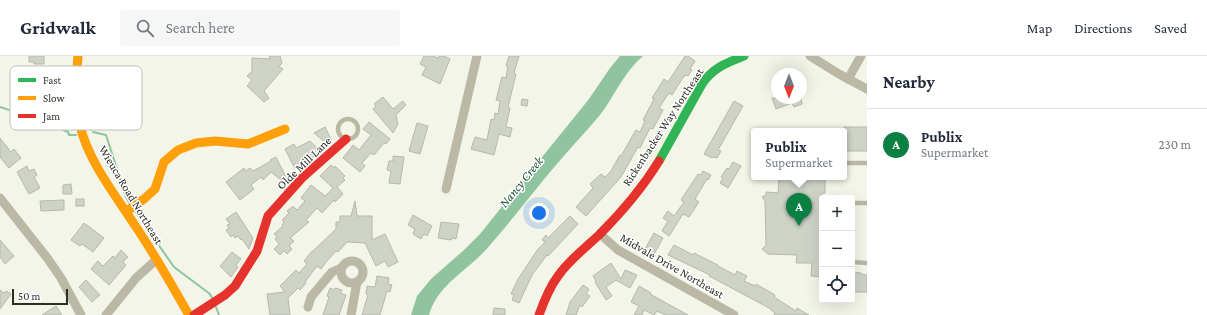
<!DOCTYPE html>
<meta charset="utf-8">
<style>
:root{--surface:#fff;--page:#f6f6f7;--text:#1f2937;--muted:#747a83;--line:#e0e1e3;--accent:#0b8043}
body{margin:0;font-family:"Crimson Pro",serif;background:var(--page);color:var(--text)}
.controls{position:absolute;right:12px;bottom:12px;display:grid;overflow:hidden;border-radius:4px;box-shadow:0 4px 16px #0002}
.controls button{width:36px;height:36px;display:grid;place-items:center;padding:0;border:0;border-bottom:1px solid var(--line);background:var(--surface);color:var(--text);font:20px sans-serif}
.compass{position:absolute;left:771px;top:12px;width:36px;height:36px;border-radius:50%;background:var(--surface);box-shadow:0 4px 16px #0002;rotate:180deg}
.scale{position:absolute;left:12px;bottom:10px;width:56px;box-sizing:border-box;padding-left:4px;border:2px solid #2d2f26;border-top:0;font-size:11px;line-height:14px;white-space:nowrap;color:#2d2f26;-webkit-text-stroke:3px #fff;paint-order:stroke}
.you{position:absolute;left:539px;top:157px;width:14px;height:14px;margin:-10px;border:3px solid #fff;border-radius:50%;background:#1a73e8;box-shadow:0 0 0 6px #1a73e833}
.badge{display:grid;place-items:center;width:26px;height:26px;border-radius:50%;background:var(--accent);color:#fff;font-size:13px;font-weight:700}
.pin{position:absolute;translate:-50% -33px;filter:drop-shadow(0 1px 2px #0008)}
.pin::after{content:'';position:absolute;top:21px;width:14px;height:12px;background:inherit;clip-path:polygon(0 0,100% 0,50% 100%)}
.popup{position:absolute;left:751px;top:72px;width:96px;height:52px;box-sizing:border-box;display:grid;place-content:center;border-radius:4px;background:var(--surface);filter:drop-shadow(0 1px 3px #0005);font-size:13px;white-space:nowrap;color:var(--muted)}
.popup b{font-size:15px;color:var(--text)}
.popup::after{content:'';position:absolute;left:50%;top:100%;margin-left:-8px;border:8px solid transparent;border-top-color:var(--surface)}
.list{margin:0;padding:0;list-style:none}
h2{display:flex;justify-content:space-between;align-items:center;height:52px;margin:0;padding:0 16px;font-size:17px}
h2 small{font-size:13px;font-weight:400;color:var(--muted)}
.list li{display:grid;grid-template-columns:26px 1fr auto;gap:12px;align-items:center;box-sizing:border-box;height:72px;padding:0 16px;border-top:1px solid var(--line)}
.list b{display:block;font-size:15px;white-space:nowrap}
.list p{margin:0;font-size:13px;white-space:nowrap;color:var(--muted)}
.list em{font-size:13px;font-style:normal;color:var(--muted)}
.icon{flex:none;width:22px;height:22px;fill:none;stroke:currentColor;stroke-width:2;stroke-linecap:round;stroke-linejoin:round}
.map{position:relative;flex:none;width:867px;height:259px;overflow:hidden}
header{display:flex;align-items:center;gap:24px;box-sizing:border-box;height:56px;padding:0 20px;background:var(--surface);border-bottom:1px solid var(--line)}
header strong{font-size:19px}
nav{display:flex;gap:22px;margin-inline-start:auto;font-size:14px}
.search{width:280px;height:36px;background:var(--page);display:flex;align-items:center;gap:10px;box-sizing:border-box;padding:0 14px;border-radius:4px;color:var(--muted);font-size:15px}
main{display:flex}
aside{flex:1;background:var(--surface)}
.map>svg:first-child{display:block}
</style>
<header>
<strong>Gridwalk</strong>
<div class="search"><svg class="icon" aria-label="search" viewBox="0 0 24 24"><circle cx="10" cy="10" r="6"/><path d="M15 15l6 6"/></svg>Search here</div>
<nav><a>Map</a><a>Directions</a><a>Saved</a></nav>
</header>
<main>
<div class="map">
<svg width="867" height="259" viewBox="0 0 867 259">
<rect width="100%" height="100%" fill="#f2f5e7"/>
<path fill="#90c49f" d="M620,0H643C624,16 615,39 600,59C586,76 570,92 556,109C533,136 513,163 490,189C470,214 438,227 429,259H411L417,240L431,223L464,194L480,178L589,43L610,12Z"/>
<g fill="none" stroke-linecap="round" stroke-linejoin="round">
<g stroke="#90c49f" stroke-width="2">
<path d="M0,51L48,67L68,76L69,79H76"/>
<path d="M93,76L106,79L126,141L130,148"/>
<path d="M135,155L174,211L210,238L212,242"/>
<path d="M216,251L219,259"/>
</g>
</g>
<g fill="#ced2c7" stroke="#b5b9af">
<path d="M29,0H44V8H34V6H29Z"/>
<path d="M269,0H280L282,7L279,11L283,13L264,35L269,42L264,46L247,30L252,24L247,20L252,15V2L271,3Z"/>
<path d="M424,0H432L438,2L439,0H444L450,3L440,28L422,19L426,11L420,8Z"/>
<path d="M509,0H519L514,17L516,18L508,51L510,52L506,71L512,72L510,81L499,78L494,99L471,93L475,81L487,84L491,63L494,64L495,57L498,58L500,45L496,44L502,21L506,22L508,10H506Z"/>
<path d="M685,0H688L695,5L690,13L692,14L688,20L686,19L682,23L672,39L669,37L659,52L663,54L653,73L650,72L640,92L638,91L621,121L586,160L576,151L593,132L590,128L601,118L605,121L611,115L620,99L621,100L636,74L640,76L645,65L643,64L654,43L652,42L664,23L668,26Z"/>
<path d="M383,41L393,53L403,45L406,49L396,59L398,68L393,77L373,53L376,50L374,48Z"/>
<path d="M772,42H802L801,43L802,48L794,51L792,47L776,53Z"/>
<path d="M522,43L528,44L527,50L521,49Z"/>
<path d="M734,45L743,50L718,94L721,95L717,102L713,101L712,102L704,98Z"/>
<path d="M369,66L390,83L386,88L384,87L374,99L371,97L362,107L365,110L360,116L343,102L353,89L359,94L371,79L363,73Z"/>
<path d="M417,67L428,70L420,98L409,95Z"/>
<path d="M325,71L332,85L327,88L314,77Z"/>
<rect x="844" y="71" width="23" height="24"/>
<path d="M0,82L11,96L14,93L21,102L9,112L0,101Z"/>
<path d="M310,85L320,95L306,108L295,113L285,93L294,88L296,92Z"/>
<path d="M393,100L404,101L400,128L389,127L391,115L387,114L389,105H393Z"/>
<path d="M276,101L288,125L286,128L271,116L263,124L261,121L251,129L254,133L240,144L226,126L244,112L246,115L250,112L253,115L271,105L270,104Z"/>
<path d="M733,106L741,110L728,132L720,127L723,122L721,121L727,112L729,113Z"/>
<path d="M331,109L334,112L335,110L345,120L343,122L345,124L337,131L343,138L335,146L334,144L322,157L317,152L306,164L309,166L290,182L294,185L289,190L292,193L287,198L284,195L280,199L274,193L279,188L275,183L277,181L274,178L283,170L282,169L284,166L282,164L289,157L287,155L293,150L297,154L305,145L301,142L311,129L325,140L333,132L320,120Z"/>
<path d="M27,110L29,115L34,113L37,119L34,121L40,132L29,138L17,116Z"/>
<path d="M703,115L711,119L708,124L707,123L695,143L699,146L689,161L683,158L669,180L662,175L668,165L663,162L668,155L674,160L684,146L681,144L698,118L701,119Z"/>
<path d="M779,121H825V137H822V178H821L820,207H822V221L811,220L812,207H796L797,199L768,198L762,193L766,189L765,145L762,141L766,139V136L778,137Z"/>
<path d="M71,128L72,138H63V129Z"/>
<rect x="76" y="143" width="8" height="7"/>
<path d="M64,144V154L41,155L40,145Z"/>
<path d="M355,145L357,160H372V184L385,178L398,206L388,211L385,205L376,210L365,187L347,186L338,196L336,195L326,206L321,213L317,210L305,226L306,227L300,234L298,232L288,242L290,259H270L267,238L285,236L280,230L296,214L299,217L307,208L304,205L312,195H313L336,173V166H340V160H351Z"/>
<path d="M236,156L253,182L249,193L242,183L241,184L238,180L235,182L233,179L231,181L226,174L229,172L227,169L230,168L226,163Z"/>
<path d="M413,159L432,170L427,180L424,178L421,183L413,178L415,173L408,169Z"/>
<path d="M570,160L578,168L548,200L547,199L532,219L519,247L512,244L514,239L511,238L518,223L538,193L545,186L542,184L546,179L548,182Z"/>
<path d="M441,166L459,168L456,183L452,182L451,184L438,182Z"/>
<path d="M84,167L104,182L93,196L82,188L80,190L71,184Z"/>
<path d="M654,177L663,182L653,200L644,195Z"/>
<path d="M0,184L14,200L5,208L0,201Z"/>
<path d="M674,189L693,199L694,197L718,209V210L735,219L737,215L747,220L744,225L755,230L756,228L775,239L774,241L796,255L797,252L809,259H774L775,257L771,254V253L709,220L710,219L668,199Z"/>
<path d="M121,194L128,201L123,206L126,209L109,229L91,213L98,205L103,210L113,200L115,202Z"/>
<path d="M232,196L241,203L236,209L238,211L231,221L220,210Z"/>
<path d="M611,207L621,223L625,214L637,219L630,232L616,224L606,231L612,240L606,244L595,226L596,225L593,220Z"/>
<path d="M852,216L861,217V218L867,219V236H852Z"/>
<path d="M377,220L389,222L388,228L392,229L390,236L387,235L380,259H362L368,239L366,238L367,230L375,231Z"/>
<path d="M86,224L100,239L92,246L79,231Z"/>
<path d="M583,229L589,233L586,238L590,240L582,251L580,249L576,259H566L570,246Z"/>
<path d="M639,230L651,237L650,238L688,259H666L657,255L654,259L644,254L642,259H634L639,250L631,246Z"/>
<path d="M330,232L334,234L335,232L342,234L340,237L346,239L339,259H323L329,241L327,240Z"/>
<path d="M0,234L4,237L6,235L11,238L0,253Z"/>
<path d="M56,250L62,259H42Z"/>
<path d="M494,252L505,253V259H493Z"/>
</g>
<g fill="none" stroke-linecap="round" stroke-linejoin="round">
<g stroke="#bbb8a6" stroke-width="4.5">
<circle cx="348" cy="73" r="10"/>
<path d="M844,107H867"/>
<path d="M852,147H867"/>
<path d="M852,206L867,207"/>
</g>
<g stroke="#bbb8a6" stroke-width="9">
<path d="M810,0L839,18L867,33"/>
<path d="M848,23L861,0"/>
<path d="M446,133L477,0"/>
<path d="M0,142L48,203L61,222L81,259"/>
<path d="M600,178L618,194L734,259"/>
<circle cx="352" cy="216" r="11"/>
<path d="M308,251L311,241L332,216L341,212"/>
<path d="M106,259L136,222L156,204"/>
<path d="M351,259L357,226"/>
</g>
<path stroke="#30b455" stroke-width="9" d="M659,105L702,28C713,12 726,7 744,0"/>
<g stroke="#ff9f0a" stroke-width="9">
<path d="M78,0C76,23 74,47 80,70C89,106 114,137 134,168C154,197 171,228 189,259"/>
<path d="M127,155L144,143L155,133L164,106L178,94L196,87L215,85L248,88L285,73"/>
</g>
<g stroke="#e5322d" stroke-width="9">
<path d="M194,259L225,239L235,230L257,195L268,160L302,122L346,83"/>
<path d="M539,259C544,245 549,232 558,220C569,204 585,192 599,179C621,157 643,131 659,105"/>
</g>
</g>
<g text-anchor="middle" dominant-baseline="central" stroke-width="3" stroke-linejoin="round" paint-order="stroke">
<g font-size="12" fill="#2d2f26" stroke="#fff">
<text transform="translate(663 71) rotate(-57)">Rickenbacker Way Northeast</text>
<text transform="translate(304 107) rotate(-44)">Olde Mill Lane</text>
<text transform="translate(131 139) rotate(59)">Wieuca Road Northeast</text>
<text transform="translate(672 210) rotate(30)">Midvale Drive Northeast</text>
</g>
<g font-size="13" font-style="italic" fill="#1e5435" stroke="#fff">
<text transform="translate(521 126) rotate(-51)">Nancy Creek</text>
</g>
</g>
<rect x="10" y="10" width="132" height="64" rx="6" fill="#fff" stroke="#c0c1be" stroke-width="1"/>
<rect x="18" y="22" width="18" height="4" fill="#30b455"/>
<rect x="18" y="40" width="18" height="4" fill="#ff9f0a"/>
<rect x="18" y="58" width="18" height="4" fill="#e5322d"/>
<g font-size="11" fill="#2d2f26">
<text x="43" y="28">Fast</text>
<text x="43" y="46">Slow</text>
<text x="43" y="64">Jam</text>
</g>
</svg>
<div class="controls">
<button>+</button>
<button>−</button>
<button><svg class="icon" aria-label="locate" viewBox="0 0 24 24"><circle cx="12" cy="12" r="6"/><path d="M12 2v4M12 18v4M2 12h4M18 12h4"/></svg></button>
</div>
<svg class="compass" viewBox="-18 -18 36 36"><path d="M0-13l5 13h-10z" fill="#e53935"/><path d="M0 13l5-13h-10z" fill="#747a83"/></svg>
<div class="scale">50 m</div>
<div class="you"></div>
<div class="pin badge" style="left:799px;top:170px">A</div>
<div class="popup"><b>Publix</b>Supermarket</div>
</div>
<aside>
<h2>Nearby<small></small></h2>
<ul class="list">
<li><span class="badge">A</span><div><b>Publix</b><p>Supermarket</p></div><em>230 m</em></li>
</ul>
</aside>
</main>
